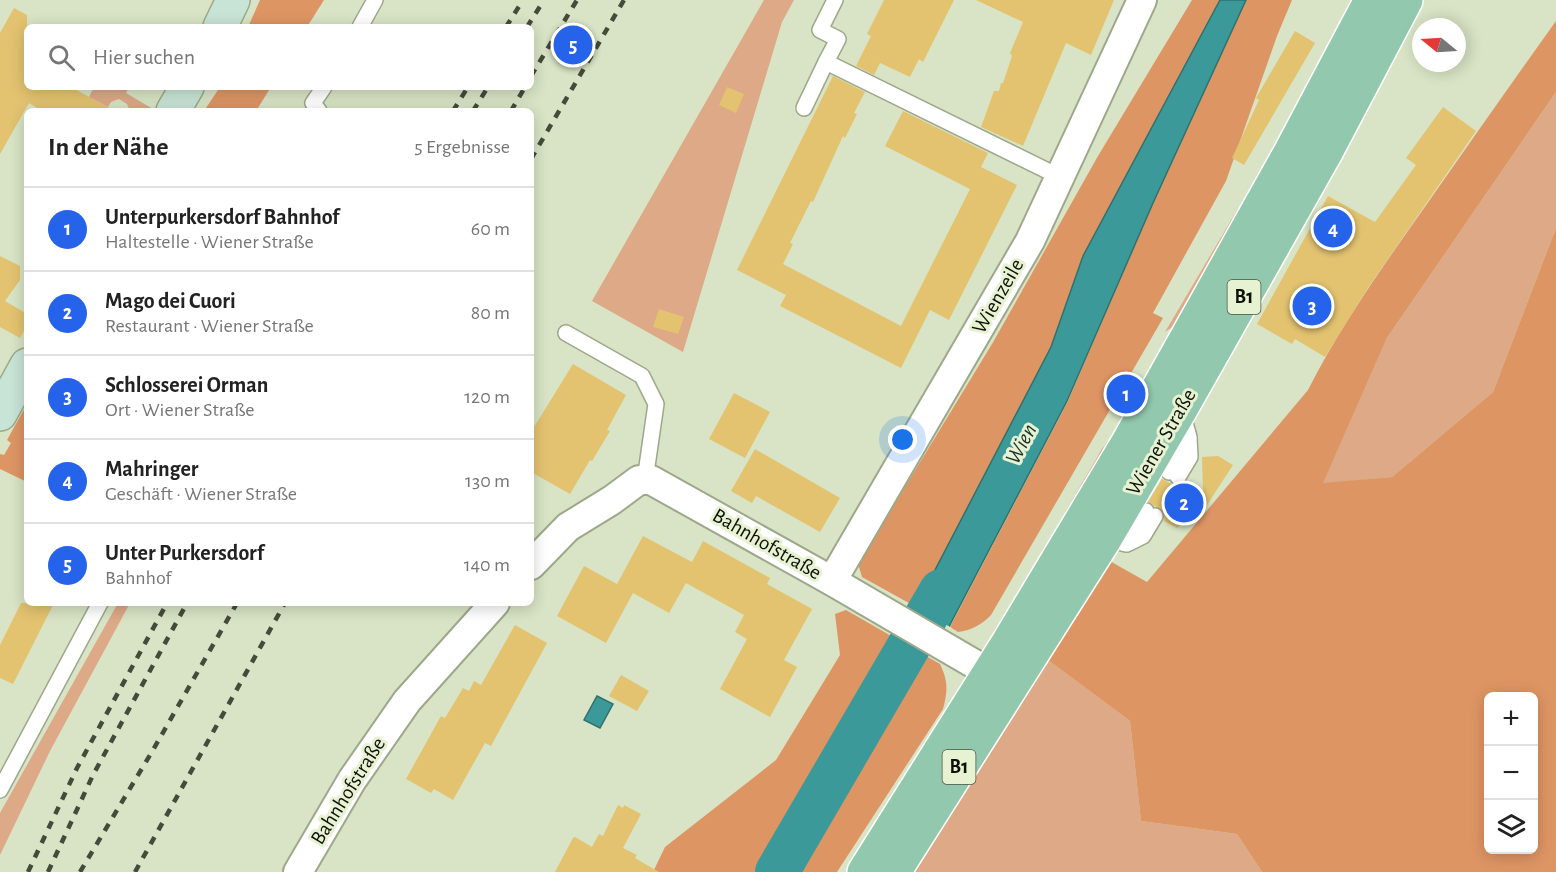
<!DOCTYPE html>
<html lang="de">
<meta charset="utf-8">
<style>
:root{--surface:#fff;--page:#f2f2f2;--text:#222;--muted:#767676;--line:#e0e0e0;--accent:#2563eb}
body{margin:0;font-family:"Alegreya Sans",sans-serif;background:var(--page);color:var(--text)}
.controls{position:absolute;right:18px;bottom:18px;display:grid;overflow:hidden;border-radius:9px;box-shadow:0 3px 15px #0003}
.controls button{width:54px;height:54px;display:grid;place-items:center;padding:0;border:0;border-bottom:2px solid var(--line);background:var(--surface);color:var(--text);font:30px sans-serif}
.compass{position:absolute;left:1412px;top:18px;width:54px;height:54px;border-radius:50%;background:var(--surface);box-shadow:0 3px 15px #0003;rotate:288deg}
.you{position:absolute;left:903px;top:440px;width:21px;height:21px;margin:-15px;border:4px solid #fff;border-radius:50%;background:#1a73e8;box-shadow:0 0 0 9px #1a73e833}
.badge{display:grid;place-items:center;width:39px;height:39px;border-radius:50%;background:var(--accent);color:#fff;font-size:20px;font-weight:700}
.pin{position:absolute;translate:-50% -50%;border:3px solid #fff;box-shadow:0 2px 6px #0006}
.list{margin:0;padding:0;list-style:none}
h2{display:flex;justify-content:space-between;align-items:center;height:78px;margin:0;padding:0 24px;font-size:26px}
h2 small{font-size:20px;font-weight:400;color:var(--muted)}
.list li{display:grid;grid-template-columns:39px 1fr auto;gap:18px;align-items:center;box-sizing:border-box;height:84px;padding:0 24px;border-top:2px solid var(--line)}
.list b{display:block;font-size:22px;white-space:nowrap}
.list p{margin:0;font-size:20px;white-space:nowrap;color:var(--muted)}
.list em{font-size:20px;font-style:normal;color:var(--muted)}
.icon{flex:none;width:33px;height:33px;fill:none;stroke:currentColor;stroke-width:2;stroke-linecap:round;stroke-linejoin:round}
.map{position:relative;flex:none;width:1556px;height:872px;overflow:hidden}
.search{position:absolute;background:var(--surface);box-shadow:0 3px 15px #0003;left:24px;top:24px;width:510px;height:66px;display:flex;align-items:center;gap:15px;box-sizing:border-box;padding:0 21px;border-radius:9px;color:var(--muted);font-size:22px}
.panel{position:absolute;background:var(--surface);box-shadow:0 3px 15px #0003;left:24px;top:108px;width:510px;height:498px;border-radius:9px}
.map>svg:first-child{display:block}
</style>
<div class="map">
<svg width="1556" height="872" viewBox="0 0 1556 872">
<rect width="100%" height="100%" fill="#d8e4c5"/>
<g fill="#dda987">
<path d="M764,0H794L782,22L683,352L592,301Z"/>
<path d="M94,87H129L126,93L153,109L152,111H130L127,104L119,99L111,102L108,107L89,97Z"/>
<path d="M1556,92V228L1493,392L1392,477L1322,484L1387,338Z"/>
<path d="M1239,207L1245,211L1174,326L1165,332Z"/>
<path d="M1110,439H1112L1003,619L1102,449Z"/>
<path d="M118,603H130L50,751L0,855V813Z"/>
<path d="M1048,660L1130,721L1141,821L1237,834L1262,872H910Z"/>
</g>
<g fill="#de9564" fill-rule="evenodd">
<path d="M260,0H324L307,27H248Z"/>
<path d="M1192,0H1220L1083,256L1051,347L916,607L862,577L858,564L992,344L1098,156Z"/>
<path d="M1246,0H1292L1277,36L1226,181L1153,313L1163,318L991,615C983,624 970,631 958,632L950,627L1068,401L1153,203Z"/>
<path d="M1556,21V92L1387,338L1323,483L1392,477L1493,392L1556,228V872H1262L1237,834L1141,821L1130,721L1048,660L1102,577L1099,575L1108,560L1147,582L1308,390C1342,323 1386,262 1429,201C1471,141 1513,81 1556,21ZM1488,696H1534V850H1488Z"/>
<path d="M220,87H271L256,111H204Z"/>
<path d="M27,404V482L0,469V454L4,455L11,443L7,440Z"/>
<path d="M846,610L940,664C948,681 948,690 943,709L837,872H653L665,847L776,760L840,655L835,614Z"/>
</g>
<g fill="#3b9a99" stroke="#2e716d" stroke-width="1.5">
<path d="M1220,0H1246L1153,203L1067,401L942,640L909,620L1051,347L1083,256Z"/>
<path d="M597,696L613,704L600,728L584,720Z"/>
</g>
<path fill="#d8e4c5" d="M913,606L952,628L945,642L906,620Z"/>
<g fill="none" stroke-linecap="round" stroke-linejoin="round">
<path stroke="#3b9a99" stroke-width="44" d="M777,872L941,591"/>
</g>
<g fill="#e3c370">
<path d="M884,0H954L923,62L919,59L910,77L880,63L874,75L856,66L871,36L867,34Z"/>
<path d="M976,0H1114L1091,55L1066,43L1023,146L981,127L994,91H999L1001,83H1003L1012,56L1010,53L1023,22Z"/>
<path d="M14,8L27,15V87H71L115,111H42L29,103L0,154V33Z"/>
<path d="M1295,31L1315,43L1244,165L1232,158L1259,100L1256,98Z"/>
<path d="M833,76L865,92L854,113L857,114L845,138L843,136L813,202L811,201L790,243L793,244L783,264L901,326L970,189L885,146L903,111L988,153L981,167L1017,185L949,320L930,310L901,368L780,306L786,295L737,270Z"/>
<path d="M727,87L744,94L736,113L719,105Z"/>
<path d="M1443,107L1476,131L1368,288L1325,357L1295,339L1292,344L1257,324L1328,196L1375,222L1416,165L1406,158Z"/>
<path d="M0,256L20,266V280L5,301L27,314V326L20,338L0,327Z"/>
<path d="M659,309L684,317L678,334L653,327Z"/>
<path d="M573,364L626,395L607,430L610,431L592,461L590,460L570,494L531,472V432Z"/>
<path d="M734,393L770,412L745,458L709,439Z"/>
<path d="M755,449L840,498L820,532L756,496L752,503L731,491Z"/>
<path d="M1218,456L1233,465L1203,511V508L1177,528L1164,521L1163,511L1148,502L1162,479L1177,487L1186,482L1203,491L1202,457Z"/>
<path d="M643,536L692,562L703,541L770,578L767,584L812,609L784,660L797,667L770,717L720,689L747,639L735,632L744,615L686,583L669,613L633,593L606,643L557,616L584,566L617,584Z"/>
<path d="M21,603H54L13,684L0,678V645Z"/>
<path d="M515,625L547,643L491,746L485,743L453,800L434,789L431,793L406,779L441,716L445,718L463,688L469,691L474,681L481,685Z"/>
<path d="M621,675L649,691L637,711L609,696Z"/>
<path d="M618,805L623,808L624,805L641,814L623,848L637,855L635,858L659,872H555L573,838L575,837L592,847L599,834L603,836Z"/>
</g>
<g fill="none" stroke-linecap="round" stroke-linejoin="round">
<g stroke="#9da88a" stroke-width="18">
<g id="lane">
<path d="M835,0L820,30L838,39L826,62L1060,177"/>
<path d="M360,27L375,0"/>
<path d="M804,108L826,62"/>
<path d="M319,111L313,103L324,87"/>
<path d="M566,333L642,376L656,404L645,480"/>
<path d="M1169,472L1189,437L1182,412"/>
<path d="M1178,477L1190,457L1189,438"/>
<path d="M1102,538L1126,544L1146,511"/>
<path d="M1129,543L1143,536L1155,516"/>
<path d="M0,790L100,603"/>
</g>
</g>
<g stroke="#9da88a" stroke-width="32">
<g id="street">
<path d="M531,565L568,527L612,500L639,480H651L832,581L1007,683"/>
<path d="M832,581L1030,241L1142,0"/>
<path d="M298,872L352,780L407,701L495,603"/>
</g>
</g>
<g stroke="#9da88a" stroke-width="36">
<g id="secondary">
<path d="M220,27L233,0"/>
<path d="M173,111L187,87"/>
<path d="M0,414L27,365"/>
</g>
</g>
<g stroke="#fff" stroke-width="36">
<g id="primary">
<path d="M864,872L1009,641L1127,444L1291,151L1371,0"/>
<path d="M894,872L1105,539L1181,409L1325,154L1406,0"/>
</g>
</g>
<use href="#lane" stroke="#fff" stroke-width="15"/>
<use href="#street" stroke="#fff" stroke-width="28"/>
<use href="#secondary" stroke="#c8e4d6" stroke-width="33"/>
<use href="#primary" stroke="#92c8ad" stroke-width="33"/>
<g stroke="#454b3b" stroke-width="4.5" stroke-dasharray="8 8" stroke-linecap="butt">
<path d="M506,27L523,0"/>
<path d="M527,27L544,0"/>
<path d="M531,76L577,0"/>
<path d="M453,111L468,87"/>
<path d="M473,111L488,87"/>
<path d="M511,111L525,87"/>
<path d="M531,159L624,0"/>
<path d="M28,872L77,768L167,603"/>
<path d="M48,872L93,775L187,603"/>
<path d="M80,872L153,750L237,603"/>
<path d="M135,872L285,603"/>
</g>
</g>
<g text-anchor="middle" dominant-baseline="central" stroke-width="6" stroke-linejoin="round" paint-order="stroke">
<g fill="#e6f2d2" stroke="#4f5444" stroke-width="1.5">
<rect x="1227.5" y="280" width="33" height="34" rx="4.5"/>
<rect x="942.5" y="750" width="33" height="34" rx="4.5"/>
</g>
<g font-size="20" font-weight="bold" fill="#0e1107">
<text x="1244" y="297">B1</text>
<text x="959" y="767">B1</text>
</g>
<g font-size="21" fill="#0e1107" stroke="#e6f2d2">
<text transform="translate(998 296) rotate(-60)">Wienzeile</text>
<text transform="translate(1161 442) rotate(-60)">Wiener Straße</text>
<text transform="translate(767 544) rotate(30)">Bahnhofstraße</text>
<text transform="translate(348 791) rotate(-58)">Bahnhofstraße</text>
</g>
<g font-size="22" font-style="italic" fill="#1a3030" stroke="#e6f2d2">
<text transform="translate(1021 444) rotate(-62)">Wien</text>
</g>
</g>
</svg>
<div class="controls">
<button>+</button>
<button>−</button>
<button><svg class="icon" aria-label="layers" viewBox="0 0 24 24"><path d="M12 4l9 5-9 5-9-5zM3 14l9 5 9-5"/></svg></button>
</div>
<svg class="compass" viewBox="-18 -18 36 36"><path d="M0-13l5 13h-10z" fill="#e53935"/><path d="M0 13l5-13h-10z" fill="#767676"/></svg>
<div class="you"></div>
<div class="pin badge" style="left:1126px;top:394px">1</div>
<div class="pin badge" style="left:1184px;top:503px">2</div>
<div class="pin badge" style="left:1312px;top:306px">3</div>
<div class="pin badge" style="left:1333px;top:228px">4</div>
<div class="pin badge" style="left:573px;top:45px">5</div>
<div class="search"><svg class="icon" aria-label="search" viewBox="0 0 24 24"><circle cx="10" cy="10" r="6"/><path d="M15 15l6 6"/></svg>Hier suchen</div>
<section class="panel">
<h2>In der Nähe<small>5 Ergebnisse</small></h2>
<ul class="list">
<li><span class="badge">1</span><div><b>Unterpurkersdorf Bahnhof</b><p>Haltestelle · Wiener Straße</p></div><em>60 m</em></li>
<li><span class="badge">2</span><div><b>Mago dei Cuori</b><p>Restaurant · Wiener Straße</p></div><em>80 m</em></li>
<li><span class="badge">3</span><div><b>Schlosserei Orman</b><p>Ort · Wiener Straße</p></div><em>120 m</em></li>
<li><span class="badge">4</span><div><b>Mahringer</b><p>Geschäft · Wiener Straße</p></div><em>130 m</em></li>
<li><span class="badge">5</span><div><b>Unter Purkersdorf</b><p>Bahnhof</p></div><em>140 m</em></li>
</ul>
</section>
</div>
